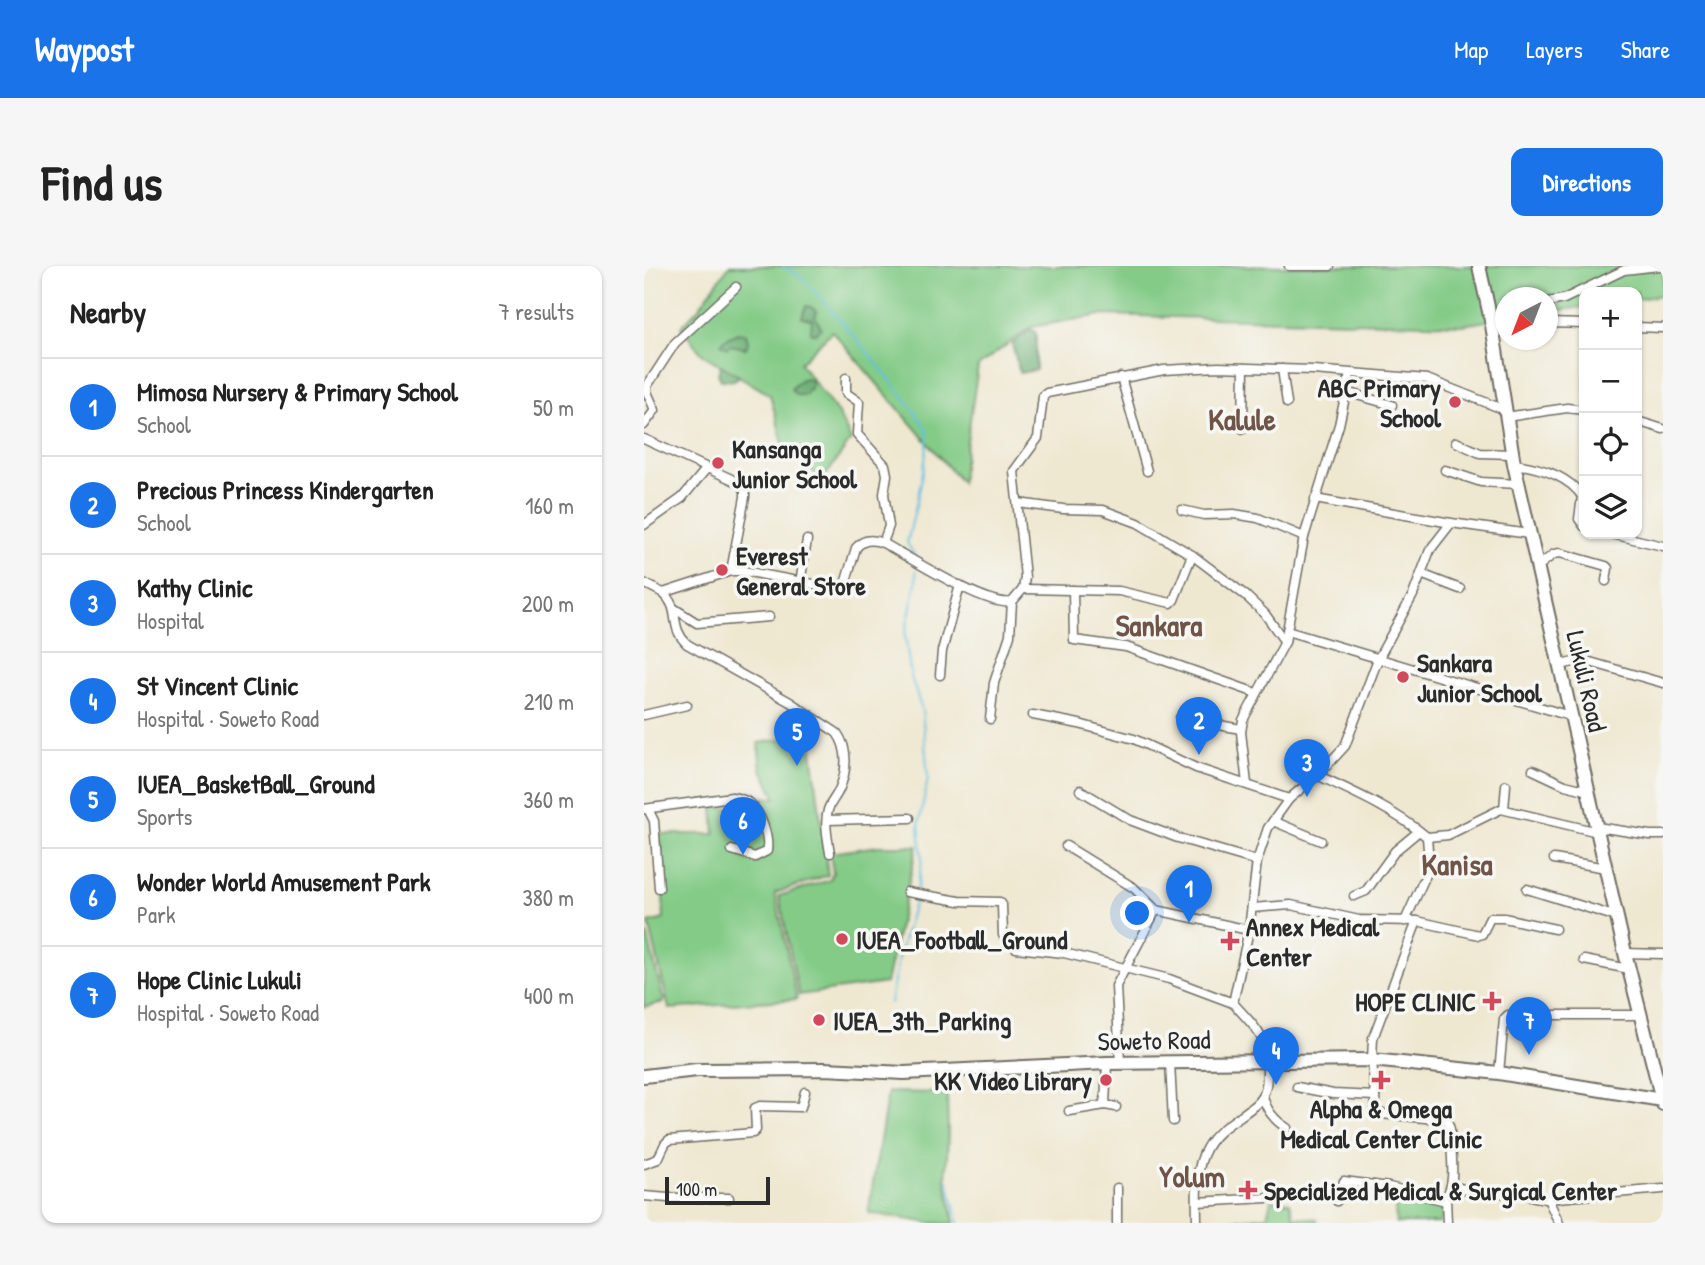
<!DOCTYPE html>
<meta charset="utf-8">
<style>
:root{--surface:#fff;--page:#f6f6f6;--text:#222;--muted:#767676;--line:#e0e0e0;--accent:#1a73e8}
body{margin:0;font-family:"Patrick Hand",sans-serif;background:var(--page);color:var(--text)}
.controls{position:absolute;right:21px;top:21px;display:grid;overflow:hidden;border-radius:14px;box-shadow:0 2px 5px #0004}
.controls button{width:63px;height:63px;display:grid;place-items:center;padding:0;border:0;border-bottom:2px solid var(--line);background:var(--surface);color:var(--text);font:35px sans-serif}
.compass{position:absolute;left:851px;top:21px;width:63px;height:63px;border-radius:50%;background:var(--surface);box-shadow:0 2px 5px #0004;rotate:222deg}
.scale{position:absolute;left:21px;bottom:18px;width:105px;box-sizing:border-box;padding-left:7px;border:4px solid #2b2b2b;border-top:0;font-size:19px;line-height:24px;white-space:nowrap;color:#2b2b2b;-webkit-text-stroke:5px #f6f6f2;paint-order:stroke}
.you{position:absolute;left:494px;top:648px;width:24px;height:24px;margin:-18px;border:5px solid #fff;border-radius:50%;background:#1a73e8;box-shadow:0 0 0 10px #1a73e833}
.badge{display:grid;place-items:center;width:46px;height:46px;border-radius:50%;background:var(--accent);color:#fff;font-size:23px;font-weight:700}
.pin{position:absolute;translate:-50% -58px;filter:drop-shadow(0 2px 4px #0008)}
.pin::after{content:'';position:absolute;top:37px;width:24px;height:21px;background:inherit;clip-path:polygon(0 0,100% 0,50% 100%)}
.list{margin:0;padding:0;list-style:none}
h2{display:flex;justify-content:space-between;align-items:center;height:91px;margin:0;padding:0 28px;font-size:30px}
h2 small{font-size:23px;font-weight:400;color:var(--muted)}
.list li{display:grid;grid-template-columns:46px 1fr auto;gap:21px;align-items:center;box-sizing:border-box;height:98px;padding:0 28px;border-top:2px solid var(--line)}
.list b{display:block;font-size:26px;white-space:nowrap}
.list p{margin:0;font-size:23px;white-space:nowrap;color:var(--muted)}
.list em{font-size:23px;font-style:normal;color:var(--muted)}
.icon{flex:none;width:38px;height:38px;fill:none;stroke:currentColor;stroke-width:2;stroke-linecap:round;stroke-linejoin:round}
.map{position:relative;flex:none;width:1019px;height:957px;overflow:hidden;border-radius:14px}
header{display:flex;align-items:center;gap:42px;box-sizing:border-box;height:98px;padding:0 35px;background:var(--accent);color:#fff}
header strong{font-size:33px}
nav{display:flex;gap:38px;margin-inline-start:auto;font-size:24px}
.intro{display:flex;align-items:center;justify-content:space-between;box-sizing:border-box;height:168px;padding:0 42px}
h1{margin:0;font-size:49px}
.button{padding:18px 32px;border-radius:14px;background:var(--accent);color:#fff;font-size:24px;font-weight:700}
main{display:flex;gap:42px;padding:0 42px}
aside{flex:1;background:var(--surface);border-radius:14px;box-shadow:0 2px 5px #0004}
.map>svg:first-child{display:block}
</style>
<header>
<strong>Waypost</strong>
<nav><a>Map</a><a>Layers</a><a>Share</a></nav>
</header>
<div class="intro"><h1>Find us</h1><a class="button">Directions</a></div>
<main>
<aside>
<h2>Nearby<small>7 results</small></h2>
<ul class="list">
<li><span class="badge">1</span><div><b>Mimosa Nursery &amp; Primary School</b><p>School</p></div><em>50 m</em></li>
<li><span class="badge">2</span><div><b>Precious Princess Kindergarten</b><p>School</p></div><em>160 m</em></li>
<li><span class="badge">3</span><div><b>Kathy Clinic</b><p>Hospital</p></div><em>200 m</em></li>
<li><span class="badge">4</span><div><b>St Vincent Clinic</b><p>Hospital · Soweto Road</p></div><em>210 m</em></li>
<li><span class="badge">5</span><div><b>IUEA_BasketBall_Ground</b><p>Sports</p></div><em>360 m</em></li>
<li><span class="badge">6</span><div><b>Wonder World Amusement Park</b><p>Park</p></div><em>380 m</em></li>
<li><span class="badge">7</span><div><b>Hope Clinic Lukuli</b><p>Hospital · Soweto Road</p></div><em>400 m</em></li>
</ul>
</aside>
<div class="map">
<svg width="1019" height="957" viewBox="0 0 1019 957">
<rect width="100%" height="100%" fill="#f6f6f2"/>
<filter id="ink" filterUnits="userSpaceOnUse"><feTurbulence type="fractalNoise" baseFrequency=".0143" numOctaves="2"/><feDisplacementMap in="SourceGraphic" scale="14" xChannelSelector="R" yChannelSelector="G"/><feConvolveMatrix kernelMatrix="1 2 1 2 8 2 1 2 1" color-interpolation-filters="sRGB"/></filter>
<filter id="wash" filterUnits="userSpaceOnUse"><feTurbulence type="fractalNoise" baseFrequency=".00686" numOctaves="4" result="noise"/><feDisplacementMap in="SourceGraphic" scale="28" xChannelSelector="R" yChannelSelector="G"/><feGaussianBlur stdDeviation="1.57" result="paint"/><feColorMatrix in="noise" values="0 0 0 0 0 0 0 0 0 0 0 0 0 0 0 0 0 1.4 0 .05"/><feComposite in="paint" operator="in"/></filter>
<g filter="url(#wash)">
<rect width="100%" height="100%" fill="#efe8d1"/>
<g fill="#83cb86" stroke="#577b58" stroke-width="2">
<path d="M85,0H1019V29L993,33V26H940V41L904,46V32H862L861,52L819,59L457,49L387,61L334,100L317,216L188,65L156,97L195,149L207,174L179,213L141,185L126,129L58,88L37,61L54,43Z"/>
<path d="M166,469L184,609L131,627L153,733L25,743L5,657L20,653L16,568H71L69,541L115,544L110,531L132,532L117,502L114,477Z"/>
<path d="M234,580H273L242,717L155,729L135,630L186,614L189,607L186,587Z"/>
<path d="M3,668L20,736L0,741V669Z"/>
<path d="M244,826L303,827L304,867L302,914L310,957H287L224,947Z"/>
<path d="M750,924L802,936L796,957H752Z"/>
<path d="M627,934L646,936L650,951L673,953V957H566L623,950Z"/>
</g>
<g fill="#6aaf73" stroke="#4a6d4f" stroke-width="2">
<path d="M162,40L167,41L173,46L171,50L177,62L171,68L167,66L168,53L158,52Z"/>
<path d="M387,63L392,67V104L376,107L368,78Z"/>
<path d="M93,67L102,68L104,76L102,82L86,79L83,82L77,78L80,74Z"/>
<path d="M77,99L95,110C90,117 84,114 77,114L74,108Z"/>
<path d="M161,112L168,115L166,124L164,123L162,129H152L147,123L156,114Z"/>
</g>
<g fill="none" stroke-linecap="round" stroke-linejoin="round">
<g stroke="#63c0e1" stroke-width="2">
<path d="M139,0C143,3 148,5 153,8C171,22 277,147 283,166C287,183 268,256 263,277L271,290"/>
<path d="M272,305V317L261,369L267,411L278,444L284,512L275,559L278,594L273,624"/>
<path d="M246,737L254,693L272,630"/>
<path d="M304,914L314,957"/>
</g>
</g>
</g>
<g filter="url(#ink)">
<g fill="none" stroke-linecap="round" stroke-linejoin="round">
<g stroke="#706d65" stroke-width="11">
<g id="street">
<path d="M645,0H686"/>
<path d="M904,36L920,33L980,4L1015,0"/>
<path d="M904,57L940,58"/>
<path d="M848,59H862"/>
<path d="M993,61L1019,62"/>
<path d="M638,103L643,137"/>
<path d="M477,111L503,205"/>
<path d="M202,112V127L215,136L213,168L241,199L243,209L240,228L245,260L239,277"/>
<path d="M702,126L748,139"/>
<path d="M862,151L923,142L940,144"/>
<path d="M993,155L1019,163"/>
<path d="M0,159L11,144L3,126V120L31,77L92,21"/>
<path d="M599,163L600,102"/>
<path d="M0,173L96,217L101,224V231L87,305"/>
<path d="M812,176L836,187L868,188"/>
<path d="M870,198C894,201 923,209 938,230L935,253L940,260"/>
<path d="M801,204L837,216L874,218"/>
<path d="M671,233L807,257L885,268"/>
<path d="M374,237L419,243L459,244L494,257L548,289L601,329L621,348L641,376"/>
<path d="M538,244L560,249L590,248L614,252L660,271"/>
<path d="M0,259L38,232L63,202"/>
<path d="M968,268L1019,280"/>
<path d="M893,301L910,288L916,287L962,300L964,302L962,315"/>
<path d="M777,308L816,323"/>
<path d="M0,317L19,327L87,305H100L190,322L201,318L212,282C219,273 229,273 239,277C265,291 342,341 368,336L379,323L381,311L370,205L394,172L399,130L403,127L520,104L574,101L669,104L783,113L861,144"/>
<path d="M156,317L163,274"/>
<path d="M379,323L475,325L527,337L530,334L548,289"/>
<path d="M429,324L430,374L482,381L612,427"/>
<path d="M19,327C38,344 24,360 43,378L146,436L193,467C205,483 203,506 195,524C192,531 186,537 184,544C180,557 184,574 186,587"/>
<path d="M31,343L53,357L125,351"/>
<path d="M643,365L929,451"/>
<path d="M916,399L939,394L1019,417"/>
<path d="M296,409L298,385L316,319"/>
<path d="M0,449L43,439"/>
<path d="M389,449L435,458L490,473L552,502L645,533"/>
<path d="M536,452L597,463"/>
<path d="M346,453L350,417L366,369L368,336"/>
<path d="M889,504L921,519L945,525"/>
<path d="M673,509C712,527 750,544 783,571L804,569L857,543L954,566"/>
<path d="M603,518L597,466L599,454L641,376L660,271L695,159L706,108"/>
<path d="M436,524L486,554L534,572L613,595"/>
<path d="M0,543L88,531C94,532 100,533 105,537C117,546 125,570 123,585L111,591L88,584"/>
<path d="M4,543L10,555L15,622"/>
<path d="M860,543L862,519"/>
<path d="M183,554L266,552"/>
<path d="M629,555L677,575"/>
<path d="M953,561L1006,569H1019"/>
<path d="M422,580L490,622L512,644L605,664"/>
<path d="M910,593L962,602"/>
<path d="M785,597L828,607"/>
<path d="M883,623L973,651"/>
<path d="M263,626L315,635L356,636L358,639L359,669L372,682L420,687L525,713L589,737"/>
<path d="M710,630L722,625L751,585L775,565"/>
<path d="M608,642L647,639L715,654L773,655L835,669L838,668L846,652H860L911,663"/>
<path d="M761,655L782,609L785,597L783,571"/>
<path d="M981,687L1019,688"/>
<path d="M940,694L985,703"/>
<path d="M526,796L529,855"/>
<path d="M463,797L461,839L472,841"/>
<path d="M476,797L472,720L512,644"/>
<path d="M855,807L860,753L864,749H997"/>
<path d="M653,821L689,828L731,830"/>
<path d="M619,829C621,843 631,855 643,862"/>
<path d="M425,845L461,839"/>
<path d="M0,898L14,893L21,878L25,874L109,867L112,864L111,842L116,840L157,841L161,826"/>
<path d="M809,920L834,927H871L901,933L1019,923"/>
<path d="M473,922V957"/>
<path d="M0,930L24,932H85"/>
<path d="M802,933L803,957"/>
<path d="M904,933L915,957"/>
<path d="M693,935L700,915L745,921L798,934C815,924 806,881 806,863L803,854L737,848L732,843L728,794L729,772L773,655"/>
<path d="M553,936L642,931"/>
<path d="M553,957C553,933 550,905 562,883C574,860 597,853 614,836C622,827 623,818 623,806C624,770 612,762 589,737L605,664L613,595L624,562L645,533L677,506L701,480L734,393L769,329L786,284L807,257"/>
</g>
</g>
<g stroke="#706d65" stroke-width="16">
<g id="secondary">
<path d="M835,0L848,59L870,198L981,687L1019,838"/>
<path d="M0,810L53,804L181,803L260,807L463,797L728,794L855,807L1018,834"/>
</g>
</g>
<use href="#street" stroke="#fff" stroke-width="8"/>
<use href="#secondary" stroke="#fff" stroke-width="12"/>
</g>
</g>
<g fill="#d1495b" stroke="#f6f6f2" stroke-width="2.5">
<circle cx="811" cy="136" r="7"/>
<circle cx="74" cy="197" r="7"/>
<circle cx="78" cy="304" r="7"/>
<circle cx="759" cy="411" r="7"/>
<circle cx="198" cy="673" r="7"/>
<path d="M582.5 664.5h7v7h7v7h-7v7h-7v-7h-7v-7h7z"/>
<path d="M844.5 724.5h7v7h7v7h-7v7h-7v-7h-7v-7h7z"/>
<circle cx="175" cy="754" r="7"/>
<circle cx="462" cy="814" r="7"/>
<path d="M733.5 803.5h7v7h7v7h-7v7h-7v-7h-7v-7h7z"/>
<path d="M600.5 913.5h7v7h7v7h-7v7h-7v-7h-7v-7h7z"/>
</g>
<g text-anchor="middle" dominant-baseline="central" stroke-width="7" stroke-linejoin="round" paint-order="stroke">
<g font-size="26" font-weight="bold" fill="#2b2b2b" stroke="#f6f6f2" text-anchor="start">
<text x="797" y="121" text-anchor="end">ABC Primary<tspan x="797" dy="30">School</tspan></text>
<text x="88" y="182">Kansanga<tspan x="88" dy="30">Junior School</tspan></text>
<text x="92" y="289">Everest<tspan x="92" dy="30">General Store</tspan></text>
<text x="773" y="396">Sankara<tspan x="773" dy="30">Junior School</tspan></text>
<text x="602" y="660">Annex Medical<tspan x="602" dy="30">Center</tspan></text>
<text x="212" y="673">IUEA_Football_Ground</text>
<text x="832" y="735" text-anchor="end">HOPE CLINIC</text>
<text x="189" y="754">IUEA_3th_Parking</text>
<text x="448" y="814" text-anchor="end">KK Video Library</text>
<text x="737" y="842" text-anchor="middle">Alpha &amp; Omega<tspan x="737" dy="30">Medical Center Clinic</tspan></text>
<text x="620" y="924">Specialized Medical &amp; Surgical Center</text>
</g>
<g font-size="26" fill="#2b2b2b" stroke="#f6f6f2">
<text transform="translate(943 415) rotate(77)">Lukuli Road</text>
<text transform="translate(510 774) rotate(-1)">Soweto Road</text>
</g>
<g font-size="30" font-weight="bold" fill="#6f5548" stroke="#f6f6f2">
<text x="598" y="153">Kalule</text>
<text x="515" y="359">Sankara</text>
<text x="813" y="598">Kanisa</text>
<text x="548" y="910">Yolum</text>
</g>
</g>
</svg>
<div class="controls">
<button>+</button>
<button>−</button>
<button><svg class="icon" aria-label="locate" viewBox="0 0 24 24"><circle cx="12" cy="12" r="6"/><path d="M12 2v4M12 18v4M2 12h4M18 12h4"/></svg></button>
<button><svg class="icon" aria-label="layers" viewBox="0 0 24 24"><path d="M12 4l9 5-9 5-9-5zM3 14l9 5 9-5"/></svg></button>
</div>
<svg class="compass" viewBox="-18 -18 36 36"><path d="M0-13l5 13h-10z" fill="#e53935"/><path d="M0 13l5-13h-10z" fill="#767676"/></svg>
<div class="scale">100 m</div>
<div class="you"></div>
<div class="pin badge" style="left:545px;top:657px">1</div>
<div class="pin badge" style="left:555px;top:489px">2</div>
<div class="pin badge" style="left:663px;top:531px">3</div>
<div class="pin badge" style="left:632px;top:819px">4</div>
<div class="pin badge" style="left:153px;top:500px">5</div>
<div class="pin badge" style="left:99px;top:589px">6</div>
<div class="pin badge" style="left:885px;top:789px">7</div>
</div>
</main>
